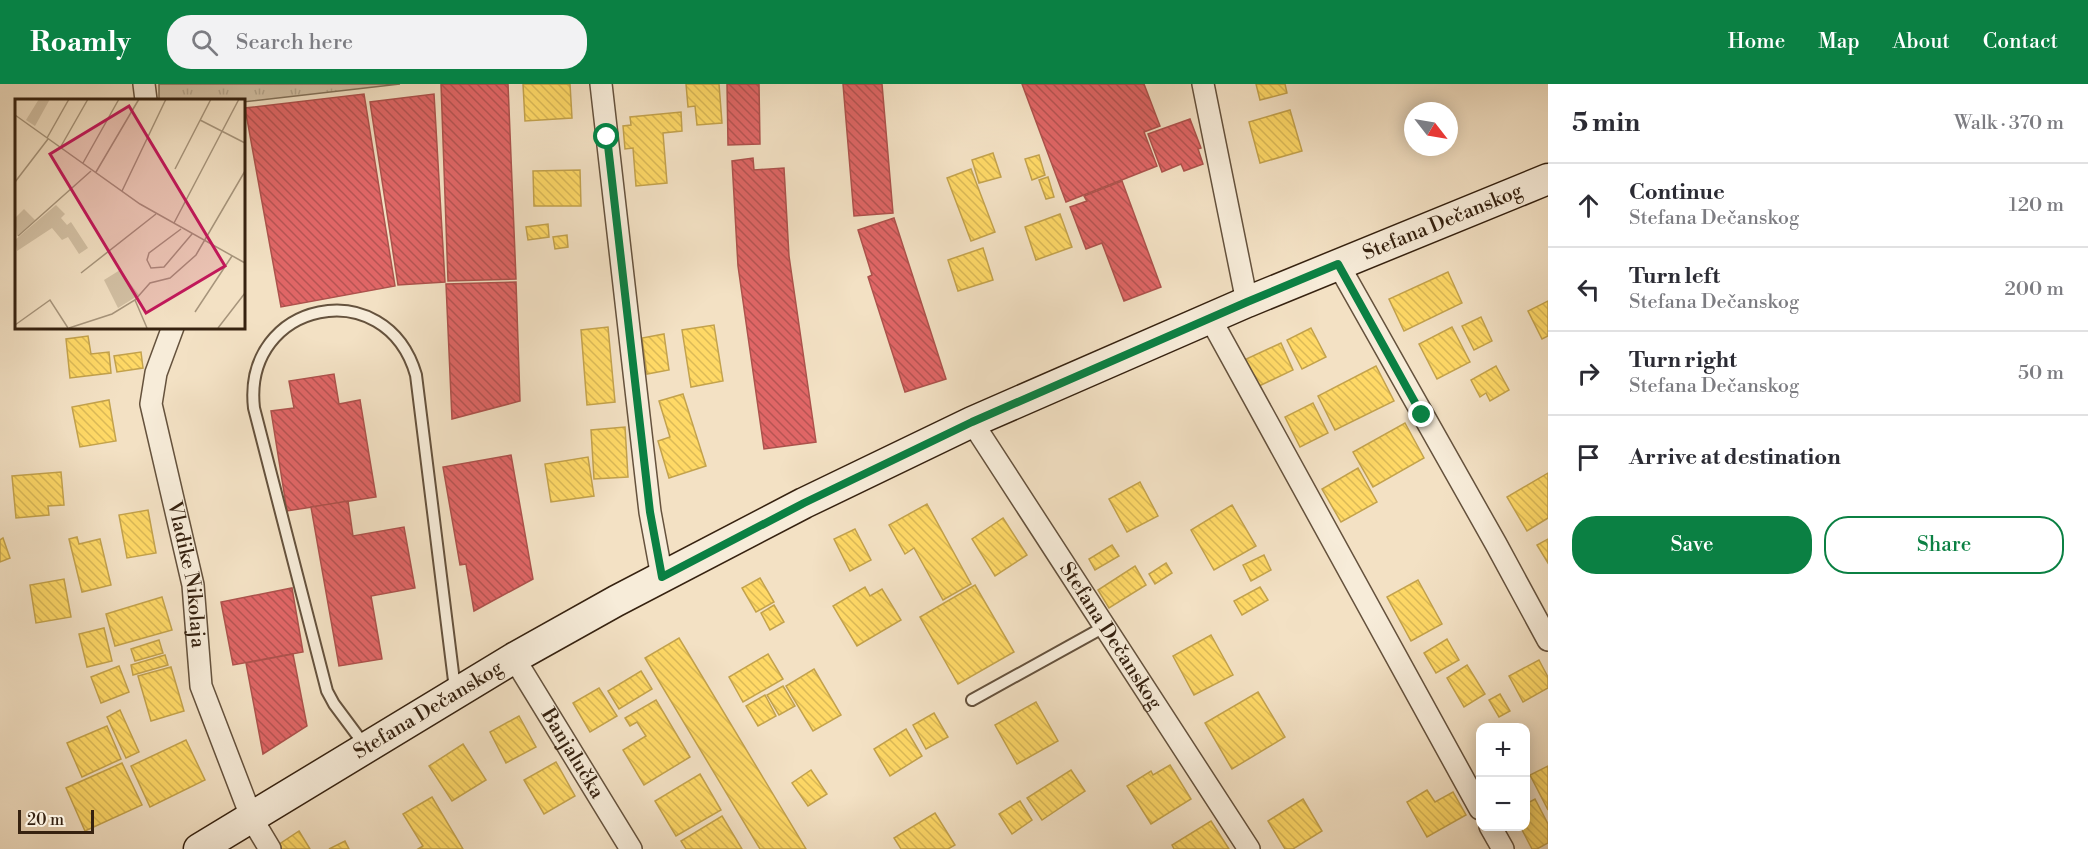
<!DOCTYPE html>
<meta charset="utf-8">
<style>
:root{--surface:#fff;--page:#f2f2f3;--text:#2b2b33;--muted:#7c7c81;--line:#e1e1e2;--accent:#0b8043}
body{margin:0;font-family:"Libre Bodoni",serif;background:var(--page);color:var(--text)}
.controls{position:absolute;right:18px;bottom:18px;display:grid;overflow:hidden;border-radius:12px;box-shadow:0 3px 15px #0003}
.controls button{width:54px;height:54px;display:grid;place-items:center;padding:0;border:0;border-bottom:2px solid var(--line);background:var(--surface);color:var(--text);font:30px sans-serif}
.compass{position:absolute;left:1404px;top:18px;width:54px;height:54px;border-radius:50%;background:var(--surface);box-shadow:0 3px 15px #0003;rotate:121deg}
.scale{position:absolute;left:18px;bottom:15px;width:76px;box-sizing:border-box;padding-left:6px;border:3px solid #362210;border-top:0;font-size:16px;line-height:21px;white-space:nowrap;color:#362210;-webkit-text-stroke:4px #f7ecd9;paint-order:stroke}
.stop{position:absolute;width:18px;height:18px;margin:-14px;border:4px solid #0b8043;border-radius:50%;background:#fff}
.stop.end{background:#0b8043;border-color:#fff;box-shadow:0 2px 6px #0008}
.list{margin:0;padding:0;list-style:none}
h2{display:flex;justify-content:space-between;align-items:center;height:78px;margin:0;padding:0 24px;font-size:26px}
h2 small{font-size:20px;font-weight:400;color:var(--muted)}
.list li{display:grid;grid-template-columns:39px 1fr auto;gap:18px;align-items:center;box-sizing:border-box;height:84px;padding:0 24px;border-top:2px solid var(--line)}
.list b{display:block;font-size:22px;white-space:nowrap}
.list p{margin:0;font-size:20px;white-space:nowrap;color:var(--muted)}
.list em{font-size:20px;font-style:normal;color:var(--muted)}
.actions{display:flex;gap:12px;padding:18px 24px}
.actions a{flex:1;padding:14px 0;border:2px solid var(--accent);border-radius:24px;text-align:center;font-size:21px;color:var(--accent)}
.actions .main{background:var(--accent);color:#fff}
.icon{flex:none;width:33px;height:33px;fill:none;stroke:currentColor;stroke-width:2;stroke-linecap:round;stroke-linejoin:round}
.map{position:relative;flex:none;width:1548px;height:765px;overflow:hidden}
header{display:flex;align-items:center;gap:36px;box-sizing:border-box;height:84px;padding:0 30px;background:var(--accent);color:#fff}
header strong{font-size:28px}
nav{display:flex;gap:33px;margin-inline-start:auto;font-size:21px}
.search{width:420px;height:54px;background:var(--page);display:flex;align-items:center;gap:15px;box-sizing:border-box;padding:0 21px;border-radius:24px;color:var(--muted);font-size:22px}
main{display:flex}
aside{flex:1;background:var(--surface)}
.map>svg:first-child{display:block}
</style>
<header>
<strong>Roamly</strong>
<div class="search"><svg class="icon" aria-label="search" viewBox="0 0 24 24"><circle cx="10" cy="10" r="6"/><path d="M15 15l6 6"/></svg>Search here</div>
<nav><a>Home</a><a>Map</a><a>About</a><a>Contact</a></nav>
</header>
<main>
<div class="map">
<svg width="1548" height="765" viewBox="0 0 1548 765">
<defs>
<pattern id="grass-tufts" width="24" height="20" patternUnits="userSpaceOnUse" patternTransform="scale(1.5)"><rect width="24" height="20" fill="#d3c1a5"/><path d="M3 7l-1-3M5 7V3M7 7l1-3M15 17l-1-3M17 17v-4M19 17l1-3" fill="none" stroke="#b6a68d"/></pattern>
<pattern id="homes-back-hatch" width="6" height="6" patternUnits="userSpaceOnUse" patternTransform="scale(1.5)"><rect width="6" height="6" fill="#ffd966"/><path d="M-1 5l2 2M0 0l6 6M5-1l2 2" fill="none" stroke="#dbba57"/></pattern>
<pattern id="shops-back-hatch" width="6" height="6" patternUnits="userSpaceOnUse" patternTransform="scale(1.5)"><rect width="6" height="6" fill="#e06666"/><path d="M-1 5l2 2M0 0l6 6M5-1l2 2" fill="none" stroke="#b65453"/></pattern>
</defs>
<rect width="100%" height="100%" fill="#f3e1c4"/>
<filter id="stains"><feTurbulence type="fractalNoise" baseFrequency=".00333" numOctaves="4"/><feColorMatrix values="0 0 0 0 .2 0 0 0 0 .09 0 0 0 0 .02 0 0 0 .5 -.17"/></filter>
<radialGradient id="worn" r=".72"><stop offset=".6" stop-color="#630" stop-opacity="0"/><stop offset="1" stop-color="#630" stop-opacity=".3"/></radialGradient>
<path fill="url(#grass-tufts)" stroke="#84725a" stroke-width="1.5" d="M159,0H400L243,18V16H159Z"/>
<g fill="url(#homes-back-hatch)" stroke="#c3a24c" stroke-width="1.5">
<path d="M523,0H570L572,34L525,37Z"/>
<path d="M686,0H719L722,39L697,41L695,22L688,23Z"/>
<path d="M1256,0H1285L1287,9L1260,16Z"/>
<path d="M1290,26L1302,67L1260,79L1249,38Z"/>
<path d="M681,28L682,47L663,49L667,99L636,102L633,64L625,65L623,42L631,41L630,33Z"/>
<path d="M993,69L1001,93L979,99L972,76Z"/>
<path d="M1039,71L1045,91L1032,96L1025,75Z"/>
<path d="M971,85L995,148L971,157L947,94Z"/>
<path d="M580,86L581,122H534L533,87Z"/>
<path d="M1048,93L1054,113L1046,115L1039,96Z"/>
<path d="M1060,130L1072,163L1036,176L1025,143Z"/>
<path d="M548,140L549,153L528,156L526,143Z"/>
<path d="M567,151L568,163L555,165L553,153Z"/>
<path d="M983,164L993,196L958,207L948,176Z"/>
<path d="M1448,188L1462,219L1404,247L1389,215Z"/>
<path d="M1548,217V252L1542,255L1528,227Z"/>
<path d="M1481,233L1492,257L1474,266L1462,242Z"/>
<path d="M714,241L723,297L691,303L682,246Z"/>
<path d="M608,243L615,318L587,321L581,246Z"/>
<path d="M1452,243L1470,278L1437,295L1419,260Z"/>
<path d="M1311,244L1326,273L1302,285L1287,256Z"/>
<path d="M664,250L669,286L647,290L642,254Z"/>
<path d="M88,252L91,270L109,268L111,289L70,294L66,255Z"/>
<path d="M1281,259L1293,286L1257,303L1244,276Z"/>
<path d="M141,268L143,284L117,288L114,272Z"/>
<path d="M1376,282L1394,317L1335,346L1318,312Z"/>
<path d="M1496,282L1509,306L1490,317L1486,309L1480,313L1471,296Z"/>
<path d="M683,310L706,382L669,394L658,357L670,353L659,317Z"/>
<path d="M109,316L116,357L80,363L72,323Z"/>
<path d="M1313,319L1328,349L1300,363L1285,333Z"/>
<path d="M1405,339L1424,374L1373,403L1353,368Z"/>
<path d="M625,343L628,393L594,395L591,346Z"/>
<path d="M588,373L594,412L551,418L545,380Z"/>
<path d="M1358,384L1377,418L1341,438L1322,405Z"/>
<path d="M61,388L64,421L48,422L49,431L16,434L12,392Z"/>
<path d="M1548,389V434L1527,447L1507,413Z"/>
<path d="M1140,398L1158,432L1127,448L1109,415Z"/>
<path d="M927,420L971,500L943,516L914,464L905,470L889,441Z"/>
<path d="M1232,421L1256,462L1214,486L1191,446Z"/>
<path d="M148,426L156,469L127,474L119,431Z"/>
<path d="M1003,434L1027,471L995,492L972,455Z"/>
<path d="M855,445L871,476L850,487L834,455Z"/>
<path d="M77,453L79,460L100,455L111,501L82,508L69,455Z"/>
<path d="M3,454L10,474L0,478V456Z"/>
<path d="M1548,455V479L1537,461Z"/>
<path d="M1112,461L1119,472L1095,486L1089,475Z"/>
<path d="M1264,471L1271,486L1251,497L1243,481Z"/>
<path d="M1166,479L1172,489L1155,500L1149,490Z"/>
<path d="M1135,482L1146,501L1109,524L1098,506Z"/>
<path d="M760,494L774,518L756,528L742,504Z"/>
<path d="M64,495L71,533L36,539L30,501Z"/>
<path d="M1418,496L1442,540L1411,557L1387,513Z"/>
<path d="M975,501L1014,568L958,600L920,533Z"/>
<path d="M865,503L870,512L882,505L901,536L857,562L833,522Z"/>
<path d="M1260,503L1268,516L1242,531L1234,517Z"/>
<path d="M162,513L172,546L115,562L106,530Z"/>
<path d="M774,521L784,538L770,546L761,529Z"/>
<path d="M104,544L112,577L87,583L79,550Z"/>
<path d="M1211,551L1233,591L1194,611L1173,572Z"/>
<path d="M679,554L806,765H760L645,574Z"/>
<path d="M1447,555L1459,576L1436,589L1424,569Z"/>
<path d="M159,556L163,569L135,577L131,565Z"/>
<path d="M768,570L783,595L743,618L729,593Z"/>
<path d="M165,571L168,581L133,591L131,581Z"/>
<path d="M1539,576L1548,593V604L1523,618L1509,592Z"/>
<path d="M1467,581L1485,610L1464,623L1447,594Z"/>
<path d="M119,582L129,608L101,619L91,593Z"/>
<path d="M171,583L184,627L151,637L138,592Z"/>
<path d="M814,585L841,631L813,647L786,602Z"/>
<path d="M641,587L652,605L619,625L608,607Z"/>
<path d="M783,602L795,622L779,631L767,611Z"/>
<path d="M599,604L617,632L590,648L573,619Z"/>
<path d="M1258,608L1285,653L1232,685L1205,639Z"/>
<path d="M1500,610L1510,627L1499,633L1489,616Z"/>
<path d="M765,611L776,632L758,642L746,622Z"/>
<path d="M656,616L690,673L644,701L623,666L646,652L637,638L630,642L625,634Z"/>
<path d="M1036,618L1058,657L1017,680L995,641Z"/>
<path d="M120,626L139,668L126,674L107,633Z"/>
<path d="M934,629L948,653L926,665L913,641Z"/>
<path d="M519,632L536,663L506,679L490,648Z"/>
<path d="M107,642L121,675L82,693L67,659Z"/>
<path d="M906,645L922,672L890,692L874,665Z"/>
<path d="M186,656L205,696L150,723L131,682Z"/>
<path d="M463,660L486,696L452,717L429,682Z"/>
<path d="M556,678L575,712L544,730L524,696Z"/>
<path d="M122,679L142,721L85,747L66,704Z"/>
<path d="M1170,681L1191,715L1151,740L1127,702L1151,687L1153,691Z"/>
<path d="M1548,682V726L1530,691Z"/>
<path d="M811,686L827,710L808,722L792,699Z"/>
<path d="M1071,686L1085,707L1042,736L1027,714Z"/>
<path d="M700,690L721,726L676,752L655,717Z"/>
<path d="M1427,706L1435,718L1453,708L1466,731L1427,753L1407,718Z"/>
<path d="M432,713L463,765H418L423,762L403,730Z"/>
<path d="M1303,715L1322,747L1293,765H1285L1268,737Z"/>
<path d="M1535,715L1548,740V759L1537,765H1532L1520,742H1526V720Z"/>
<path d="M1020,717L1032,736L1012,750L999,730Z"/>
<path d="M935,729L955,761L948,765H901L894,754Z"/>
<path d="M722,732L742,765H686L681,757Z"/>
<path d="M1211,737L1229,765H1174L1172,761Z"/>
<path d="M299,747L310,765H281L278,761Z"/>
<path d="M345,757L349,765H329Z"/>
</g>
<g fill="url(#shops-back-hatch)" stroke="#ad524c" stroke-width="1.5">
<path d="M441,0H508L516,195L448,197Z"/>
<path d="M727,0H759L760,60L728,61Z"/>
<path d="M843,0H882L893,129L854,132Z"/>
<path d="M1022,0H1144L1160,42L1144,48L1157,82L1066,118Z"/>
<path d="M364,10L395,202L281,223L245,24Z"/>
<path d="M434,10L445,198L398,201L370,18Z"/>
<path d="M1190,35L1201,64L1198,65L1203,80L1184,87L1181,80L1162,88L1148,50Z"/>
<path d="M753,74L754,86L784,84L789,172L816,358L764,365L738,182L732,77Z"/>
<path d="M1122,97L1161,203L1124,217L1102,159L1086,165L1070,123L1087,117L1084,112Z"/>
<path d="M894,134L946,295L905,308L868,193L872,191L858,146Z"/>
<path d="M516,198L520,317L452,335L446,200Z"/>
<path d="M334,290L339,320L360,316L376,413L287,427L271,327L294,324L289,297Z"/>
<path d="M511,371L533,495L474,527L466,480L460,481L443,383Z"/>
<path d="M348,417L353,452L404,443L415,504L371,512L382,575L339,582L311,423Z"/>
<path d="M292,504L303,568L233,581L221,518Z"/>
<path d="M293,570L307,642L263,670L246,579Z"/>
</g>
<g fill="none" stroke-linecap="round" stroke-linejoin="round">
<g stroke="#65523d" stroke-width="14">
<g id="lane">
<path d="M972,616L1104,543"/>
<path d="M366,663L334,620L327,607L254,324C242,217 386,187 416,291L455,605"/>
</g>
</g>
<g stroke="#65523d" stroke-width="24">
<g id="street">
<path d="M144,0L146,16"/>
<path d="M601,0L650,428L662,493"/>
<path d="M1203,0L1247,218"/>
<path d="M1338,180L1496,460L1548,556"/>
<path d="M1210,234L1480,725"/>
<path id="s1" d="M173,243L156,289L151,320L193,501L201,602L252,735L270,765"/>
<path id="s2" d="M972,338L1249,765"/>
<path id="s3" d="M514,574L631,765"/>
<path d="M1490,742L1503,765"/>
</g>
</g>
<g stroke="#362210" stroke-width="33">
<g id="secondary">
<path id="s4" d="M199,765L514,574L616,517L804,419L972,338L1247,218L1548,95"/>
</g>
</g>
<use href="#lane" stroke="#f7ecd9" stroke-width="10"/>
<use href="#street" stroke="#f7ecd9" stroke-width="21"/>
<use href="#secondary" stroke="#f7ecd9" stroke-width="30"/>
</g>
<g fill="none" stroke-linecap="round" stroke-linejoin="round">
<path stroke="#0b8043" stroke-width="8" d="M607,53L650,428L662,493L804,419L972,338L1247,218L1338,180L1422,331"/>
</g>
<g text-anchor="middle" dominant-baseline="central" stroke-width="6" stroke-linejoin="round" paint-order="stroke">
<g font-size="20" fill="#362210" stroke="#f7ecd9">
<text stroke="none"><textPath href="#s4" startOffset="1395">Stefana Dečanskog</textPath></text>
<text stroke="none"><textPath href="#s1" startOffset="255">Vladike Nikolaja</textPath></text>
<text stroke="none"><textPath href="#s2" startOffset="255">Stefana Dečanskog</textPath></text>
<text stroke="none"><textPath href="#s4" startOffset="268">Stefana Dečanskog</textPath></text>
<text stroke="none"><textPath href="#s3" startOffset="112">Banjalučka</textPath></text>
</g>
</g>
<g transform="translate(15 15)">
<rect width="230" height="230" fill="#f3e1c4"/>
<path d="M24,0H35L20,27L11,21ZM41,106L50,115L46,119L52,126L56,123L73,149L64,155L53,138L47,141L37,129L2,152L0,141ZM9,110L20,121L2,137L0,119ZM105,171L124,196L103,209L89,181Z" fill="#d3c1a5"/>
<path fill="none" stroke="#a7957c" stroke-width="1.5" d="M0,16L125,105L230,164M185,21L230,44M32,39L54,0M45,49L73,0M68,64L104,0M160,70L196,0M81,73L124,0M0,83L33,40M107,92L151,0M159,124L224,0M166,130L134,154L132,161L136,169L149,168L177,135M3,137L76,72M66,174L141,115M120,201L132,229M180,213L217,157M0,226L35,201L53,229M54,229L97,215L120,201L135,184L155,179L181,156L230,72M203,229L230,194"/>
<path fill="#c2185b" fill-opacity="0.15" stroke="#c2185b" stroke-width="3" d="M114,7L210,167L131,214L35,55Z"/>
<rect width="230" height="230" fill="none" stroke="#362210" stroke-width="3"/>
</g>
<rect width="100%" height="100%" filter="url(#stains)"/>
<rect width="100%" height="100%" fill="url(#worn)"/>
</svg>
<div class="controls">
<button>+</button>
<button>−</button>
</div>
<svg class="compass" viewBox="-18 -18 36 36"><path d="M0-13l5 13h-10z" fill="#e53935"/><path d="M0 13l5-13h-10z" fill="#7c7c81"/></svg>
<div class="scale">20 m</div>
<div class="stop" style="left:607px;top:53px"></div>
<div class="stop end" style="left:1422px;top:331px"></div>
</div>
<aside>
<h2>5 min<small>Walk · 370 m</small></h2>
<ul class="list">
<li><svg class="icon" aria-label="ahead" viewBox="0 0 24 24"><path d="M12 20V5M6 11l6-6 6 6"/></svg><div><b>Continue</b><p>Stefana Dečanskog</p></div><em>120 m</em></li>
<li><svg class="icon" aria-label="left" viewBox="0 0 24 24"><path d="M17 20v-9H6M10 6l-5 5 5 5"/></svg><div><b>Turn left</b><p>Stefana Dečanskog</p></div><em>200 m</em></li>
<li><svg class="icon" aria-label="right" viewBox="0 0 24 24"><path d="M7 20v-9h11M14 6l5 5-5 5"/></svg><div><b>Turn right</b><p>Stefana Dečanskog</p></div><em>50 m</em></li>
<li><svg class="icon" aria-label="arrive" viewBox="0 0 24 24"><path d="M6 21V4h12l-3 4 3 4H6"/></svg><div><b>Arrive at destination</b></div></li>
</ul>
<div class="actions"><a class="main">Save</a><a>Share</a></div>
</aside>
</main>
